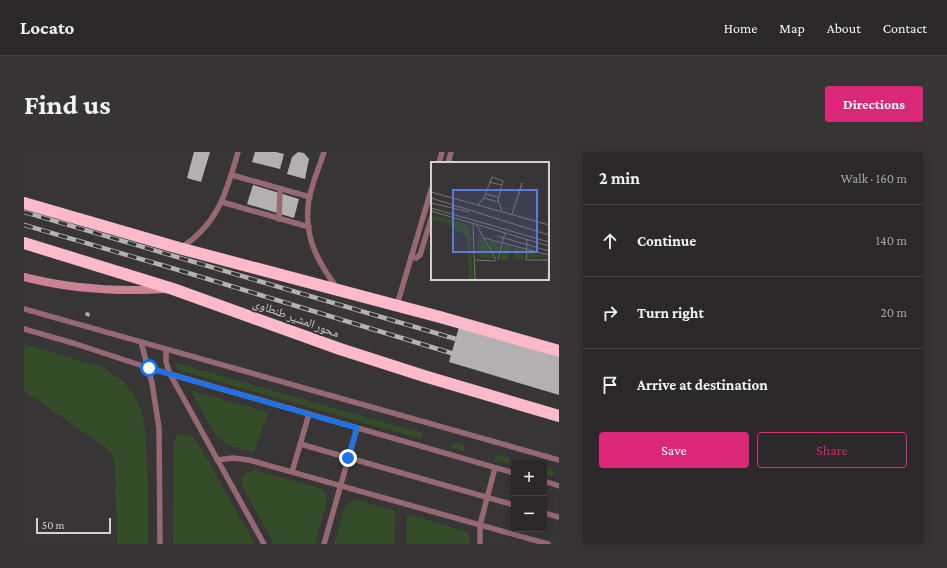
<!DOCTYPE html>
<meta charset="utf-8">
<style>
:root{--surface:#2a2829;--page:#363435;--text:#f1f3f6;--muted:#a5a6a8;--line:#464446;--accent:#db2777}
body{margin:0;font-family:"Crimson Pro","Noto Naskh Arabic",serif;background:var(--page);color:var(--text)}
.controls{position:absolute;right:12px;bottom:12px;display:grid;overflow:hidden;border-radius:4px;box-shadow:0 2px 10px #0003}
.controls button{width:36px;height:36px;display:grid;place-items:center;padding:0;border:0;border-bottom:1px solid var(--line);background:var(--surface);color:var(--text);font:20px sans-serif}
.scale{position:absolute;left:12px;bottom:10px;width:75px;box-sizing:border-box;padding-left:4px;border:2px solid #d3d2d3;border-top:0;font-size:11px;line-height:14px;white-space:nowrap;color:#d3d2d3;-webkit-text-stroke:3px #383537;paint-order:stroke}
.stop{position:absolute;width:12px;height:12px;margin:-9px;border:3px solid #1a73e8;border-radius:50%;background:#fff}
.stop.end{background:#1a73e8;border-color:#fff;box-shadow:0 1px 4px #0008}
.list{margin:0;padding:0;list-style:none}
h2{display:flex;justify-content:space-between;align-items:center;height:52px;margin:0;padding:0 16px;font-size:17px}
h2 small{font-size:13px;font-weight:400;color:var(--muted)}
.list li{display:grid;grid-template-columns:26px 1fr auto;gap:12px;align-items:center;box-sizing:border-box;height:72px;padding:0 16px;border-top:1px solid var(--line)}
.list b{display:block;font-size:15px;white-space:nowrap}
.list em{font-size:13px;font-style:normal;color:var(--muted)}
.actions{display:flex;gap:8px;padding:12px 16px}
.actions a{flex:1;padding:9px 0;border:1px solid var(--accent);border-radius:4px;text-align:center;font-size:14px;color:var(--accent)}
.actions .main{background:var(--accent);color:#fff}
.icon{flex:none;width:22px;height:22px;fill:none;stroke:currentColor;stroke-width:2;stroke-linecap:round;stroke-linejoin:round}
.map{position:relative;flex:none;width:535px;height:392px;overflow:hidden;border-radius:4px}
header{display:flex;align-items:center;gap:24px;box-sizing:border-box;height:56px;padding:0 20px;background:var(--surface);border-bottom:1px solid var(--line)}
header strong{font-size:19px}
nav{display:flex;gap:22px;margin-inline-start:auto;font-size:14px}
.intro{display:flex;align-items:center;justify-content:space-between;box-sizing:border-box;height:96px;padding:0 24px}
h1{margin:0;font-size:28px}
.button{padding:10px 18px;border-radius:4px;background:var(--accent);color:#fff;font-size:14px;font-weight:700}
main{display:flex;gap:24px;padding:0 24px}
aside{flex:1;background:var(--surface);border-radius:4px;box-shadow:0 2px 10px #0003}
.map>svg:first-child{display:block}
</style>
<header>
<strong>Locato</strong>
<nav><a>Home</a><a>Map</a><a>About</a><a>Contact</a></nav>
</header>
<div class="intro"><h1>Find us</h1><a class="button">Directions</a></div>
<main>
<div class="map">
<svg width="535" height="392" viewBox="0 0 535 392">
<rect width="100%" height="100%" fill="#383537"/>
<g fill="#354c28">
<path d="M0,192L80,216L96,227L109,241L117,258L121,277L124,326V392H93L91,313L87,301L81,295L0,239Z"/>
<path d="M152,211L398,281L397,287L154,218L150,212Z"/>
<path d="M168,239L244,260L230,300C217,296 202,295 192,284L168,241Z"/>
<path d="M158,281L167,284L174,291L231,392H149L150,289L153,283Z"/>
<path d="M429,290L441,293L440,299L428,296Z"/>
<path d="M472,302L486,306L484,312L471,308Z"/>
<path d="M520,315L531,319L529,324L520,322Z"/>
<path d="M231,318L298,337C302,340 303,345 303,350L291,392H250L218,334V327L221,321Z"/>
<path d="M332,348L371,359L370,392H310L321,355L325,350Z"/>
<path d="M383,362L443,380L446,384V392H383Z"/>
</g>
<g fill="#b3b0b2">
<path d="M170,0H186L177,30L163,26Z"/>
<path d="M231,0H252L260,2L256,17L228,10Z"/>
<path d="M274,0L280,1L285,7L281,27L263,22L268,5Z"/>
<path d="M229,33L275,47L270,66L223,52Z"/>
<path d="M62,160L66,161L65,165L61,163Z"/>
<path d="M435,175L535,205V243L425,210Z"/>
</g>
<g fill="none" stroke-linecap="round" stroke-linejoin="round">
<g stroke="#966873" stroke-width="5.5">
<path d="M300,0C295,16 288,31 285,47C279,83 293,109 313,136"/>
<path d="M415,11L418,0"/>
<path d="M424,11L427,0"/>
<path d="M208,23L286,45"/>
<path d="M198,50L285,75"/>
<path d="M255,67L256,37"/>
<path d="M158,95C194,72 203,39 214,0"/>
<path d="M387,105L392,106L396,103L408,64"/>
<path d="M373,153L408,35"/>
<path d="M0,157L535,308"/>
<path d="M0,177L52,192L125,216L490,321"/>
<path d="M117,190L128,231L135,276L136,392"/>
<path d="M142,197V210L146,222L240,392"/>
<path d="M276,292L490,353"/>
<path d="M193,308L209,306L225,308L524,392"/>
<path d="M268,320L285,262"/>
<path d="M520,329L535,334"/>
<path d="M520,361L535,365"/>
<path d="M300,392L333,276"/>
<path d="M456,392V373L471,316"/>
</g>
<path stroke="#cb8295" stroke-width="8" d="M0,125C47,137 94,140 142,137"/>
<g stroke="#feb9ca" stroke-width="12">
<path d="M0,51L155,96L416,165L535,199"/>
<path d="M0,91L149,137L316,197L400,224L535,264"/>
</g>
<g stroke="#b4b2b3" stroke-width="4.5">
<g id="rail">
<path d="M0,60L432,187"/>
<path d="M0,73L151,117L427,201"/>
</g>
</g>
<use href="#rail" stroke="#383537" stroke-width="3" stroke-dasharray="9" stroke-linecap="butt"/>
</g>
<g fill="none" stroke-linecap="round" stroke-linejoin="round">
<path stroke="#1a73e8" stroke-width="5" d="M125,216L333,276L324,306"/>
</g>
<g text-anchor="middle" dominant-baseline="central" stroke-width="4" stroke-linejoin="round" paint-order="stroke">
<g font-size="12" fill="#d3d2d3" stroke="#383537">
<text transform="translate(272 166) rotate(20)">محور المشير طنطاوى</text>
</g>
</g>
<g transform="translate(407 10)">
<rect width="118" height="118" fill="#383537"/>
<path d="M6,54L33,61L39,66L42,118H38L36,75L14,60L0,58V56ZM47,72L50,74L62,96H46ZM59,78L70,82L66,96L57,81ZM73,83L80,84V90L75,98L71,99L69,96ZM82,85L92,88V99L84,95ZM96,89L115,94V95L96,96Z" fill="#354c28"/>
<path fill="none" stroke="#767475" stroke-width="1" d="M58,20L71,23M0,30L118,63M55,32L67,35M0,36L118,73M53,36L67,40M0,41L38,50M47,43L53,36L61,15L72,19L67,38L71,49M0,46L118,80M0,49L118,84M81,52L91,21L88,31M42,62L44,118M45,62L65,98M66,74L118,89M53,76L118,93M96,78L95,98H118M44,98L65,99M67,98L74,71M117,118L118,94"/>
<path fill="#5d7cd6" fill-opacity="0.15" stroke="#5d7cd6" stroke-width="2" d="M22,28H106V90H22Z"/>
<rect width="118" height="118" fill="none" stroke="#d3d2d3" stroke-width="2"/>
</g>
</svg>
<div class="controls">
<button>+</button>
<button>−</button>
</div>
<div class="scale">50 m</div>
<div class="stop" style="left:125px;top:216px"></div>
<div class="stop end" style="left:324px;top:306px"></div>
</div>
<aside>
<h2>2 min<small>Walk · 160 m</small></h2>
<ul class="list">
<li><svg class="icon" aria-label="ahead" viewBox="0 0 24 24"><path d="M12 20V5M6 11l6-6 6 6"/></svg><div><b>Continue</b></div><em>140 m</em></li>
<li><svg class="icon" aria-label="right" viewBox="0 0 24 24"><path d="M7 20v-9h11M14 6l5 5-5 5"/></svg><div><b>Turn right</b></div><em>20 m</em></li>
<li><svg class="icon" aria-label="arrive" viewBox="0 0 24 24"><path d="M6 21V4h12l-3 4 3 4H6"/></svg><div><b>Arrive at destination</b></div></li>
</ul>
<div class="actions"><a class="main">Save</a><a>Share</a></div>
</aside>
</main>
